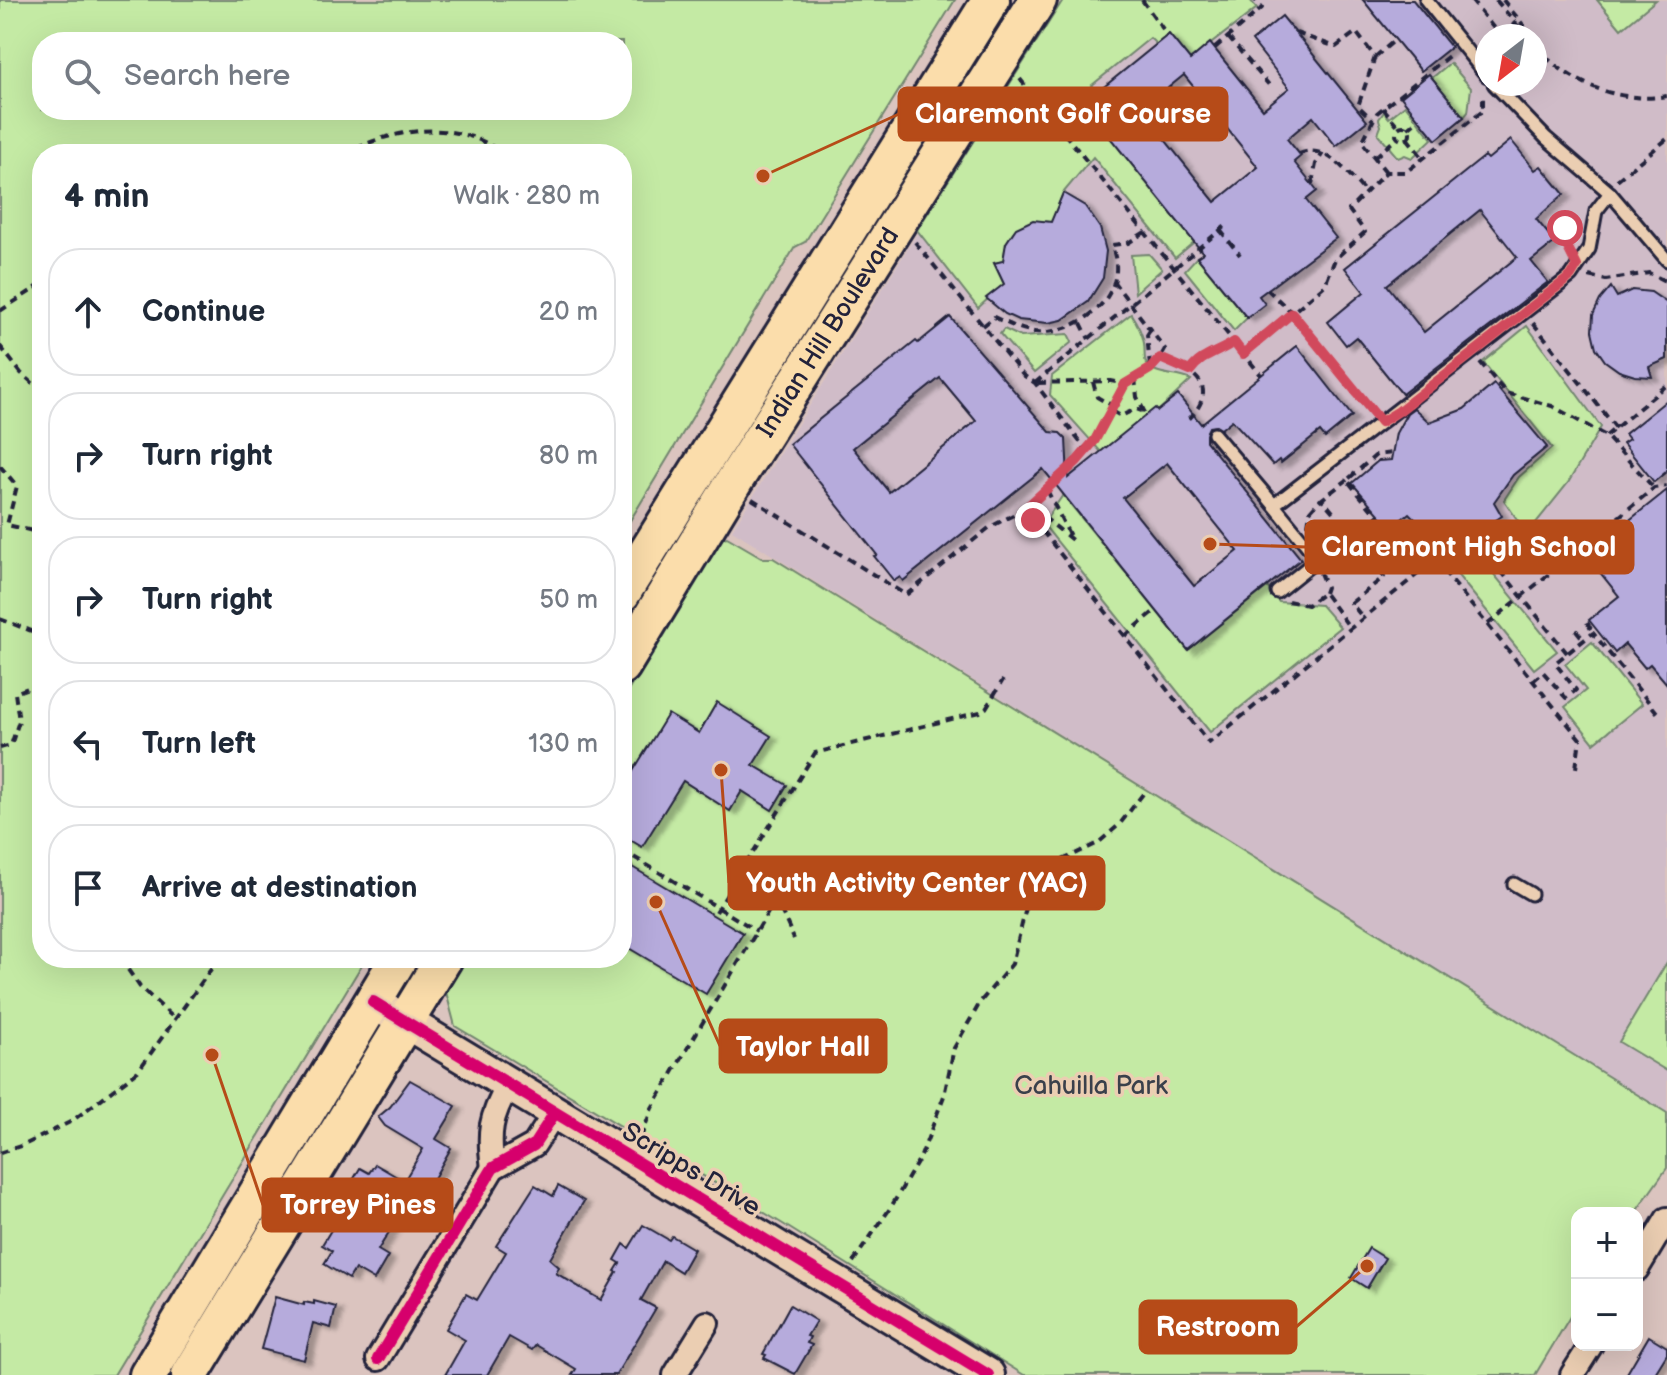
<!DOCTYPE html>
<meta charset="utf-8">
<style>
:root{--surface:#fff;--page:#f6f6f7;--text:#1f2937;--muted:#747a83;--line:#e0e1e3}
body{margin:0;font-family:"Balsamiq Sans",sans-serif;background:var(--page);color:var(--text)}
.controls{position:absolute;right:24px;bottom:24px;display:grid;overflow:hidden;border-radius:16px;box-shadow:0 8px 32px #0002}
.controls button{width:72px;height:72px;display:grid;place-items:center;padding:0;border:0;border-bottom:2px solid var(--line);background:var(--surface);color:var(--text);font:40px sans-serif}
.compass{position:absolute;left:1475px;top:24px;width:72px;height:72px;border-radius:50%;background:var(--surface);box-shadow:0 8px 32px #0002;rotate:211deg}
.stop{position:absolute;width:24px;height:24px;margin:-18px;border:6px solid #d1495b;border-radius:50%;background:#fff}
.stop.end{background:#d1495b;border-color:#fff;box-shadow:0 2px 8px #0008}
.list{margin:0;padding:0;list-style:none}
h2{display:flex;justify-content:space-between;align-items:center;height:104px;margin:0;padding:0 32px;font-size:34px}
h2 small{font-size:26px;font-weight:400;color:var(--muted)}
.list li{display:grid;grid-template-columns:52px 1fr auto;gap:24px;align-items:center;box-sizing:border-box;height:128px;margin:0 16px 16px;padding:0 16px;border:2px solid var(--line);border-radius:32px}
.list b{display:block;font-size:30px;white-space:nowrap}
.list em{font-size:26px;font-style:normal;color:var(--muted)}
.icon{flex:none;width:44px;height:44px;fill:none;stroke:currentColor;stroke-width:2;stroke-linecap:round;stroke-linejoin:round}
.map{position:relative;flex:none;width:1667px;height:1375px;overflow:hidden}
.search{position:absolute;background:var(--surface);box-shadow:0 8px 32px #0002;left:32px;top:32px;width:600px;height:88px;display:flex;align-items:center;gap:20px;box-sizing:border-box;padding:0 28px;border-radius:32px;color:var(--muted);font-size:30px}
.panel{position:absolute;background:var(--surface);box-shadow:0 8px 32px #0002;left:32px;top:144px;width:600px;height:824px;border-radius:32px}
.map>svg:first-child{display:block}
</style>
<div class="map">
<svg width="1667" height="1375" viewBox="0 0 1667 1375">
<defs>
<filter id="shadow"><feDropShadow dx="7" dy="4" stdDeviation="2" flood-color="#0004"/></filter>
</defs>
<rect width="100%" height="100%" fill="#dbc4bf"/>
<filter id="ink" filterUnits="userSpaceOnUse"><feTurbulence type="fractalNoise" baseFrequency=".0125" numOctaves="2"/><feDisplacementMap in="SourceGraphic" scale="16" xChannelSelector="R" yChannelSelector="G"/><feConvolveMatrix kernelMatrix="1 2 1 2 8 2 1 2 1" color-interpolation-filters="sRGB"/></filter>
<g filter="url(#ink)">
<path fill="#d0bcc8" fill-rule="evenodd" d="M1063,0H1667V1113L732,530ZM1487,36H1535V84H1487Z"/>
<g fill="#c4eaa4" stroke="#738670" stroke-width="2" fill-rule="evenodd">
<path d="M0,0H955L805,242L795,247L622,534V154H42V958H366L114,1375H0ZM622,42V110H42V42Z"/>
<path d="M1063,0H1250L1257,8L1190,60L1157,45L1150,38L1091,86L1096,93L1083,104L1194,242L1175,258L1093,157L1063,193L1052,222C1020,219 1007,229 1003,261L994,263L1004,284L978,308L917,230Z"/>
<path d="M1597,0H1656L1621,29Z"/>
<path d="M1450,63L1471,88L1468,112L1464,117L1432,78Z"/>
<path d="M1405,105L1432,139L1412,158L1405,155L1398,158L1378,134L1381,126L1379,119L1384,112L1389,118Z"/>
<path d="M1149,254L1162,269L1135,293L1131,255Z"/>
<path d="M1197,257L1247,318L1234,331L1185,270Z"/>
<path d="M1131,314C1137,323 1142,332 1144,343C1146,355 1141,364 1154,370C1166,376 1179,374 1191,380L1158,411L1155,409L1101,452L1050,395L1052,376Z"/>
<path d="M1527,326L1601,427L1568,483L1527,534L1504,500L1519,477L1552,448L1483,362Z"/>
<path d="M1004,329L1021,337L1068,334L1072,342L1034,373L1000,334Z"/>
<path d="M1063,495L1188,650L1267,587L1279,602L1321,605L1340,627L1210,732L1043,524Z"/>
<path d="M727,537L763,558H773L1667,1113V1168L1635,1213H1577V1305L1535,1375H1024L783,1224L455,1026L446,992L467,958H622V701L719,539Z"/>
<path d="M1434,546L1479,556L1557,651L1534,669Z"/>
<path d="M1592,642L1642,704L1594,743L1565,707L1586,690L1565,664Z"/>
<path d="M1667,962V1071L1619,1042Z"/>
</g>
<g fill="#b6abdc" stroke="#22223b" stroke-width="2" fill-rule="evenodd" filter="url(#shadow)">
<path d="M1363,0H1413L1451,47L1421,71Z"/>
<path d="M1282,16L1367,121L1336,146L1313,117L1287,139L1301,156L1294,162L1317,191L1306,200L1336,238L1259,296L1265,304L1247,318L1197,257L1203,253L1083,104L1169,34L1190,60L1210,43L1263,109L1289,88L1252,41ZM1184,75L1258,167L1215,202L1141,110Z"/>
<path d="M1429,74L1464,117L1436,140L1401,97Z"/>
<path d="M1511,140L1535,170L1541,166L1564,194L1536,219L1555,242L1531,261L1548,282L1402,394L1356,337L1346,345L1328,322L1364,292L1345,268L1485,156L1488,159ZM1480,210L1517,257L1424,332L1387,285Z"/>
<path d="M1063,193L1085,206L1100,228L1106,251L1103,278L1088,302L1062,320L1048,323L1018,320L1005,314L986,298L1004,284L994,263L1003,261L1006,243L1016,228L1033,220L1051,222Z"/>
<path d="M1611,287L1617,297L1632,290L1651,292L1667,303V359L1649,367L1652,377L1635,376L1619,371L1605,361L1596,348L1592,331L1593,315L1600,300Z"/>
<path d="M950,317L1050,432L1060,433L1066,439L1068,478L1155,408L1158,411L1178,395L1201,424L1297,346L1352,416L1325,438L1320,432L1281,463L1279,460L1273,465L1232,420L1221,429L1216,426L1209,427L1206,435V441L1301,559L1188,650L1043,469L903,581L900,577L894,581L874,556L877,555L789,444L916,341L918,343ZM940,378L976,421L889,492L853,448ZM1167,463L1238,551L1194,586L1123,498Z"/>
<path d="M1494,384L1547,447L1513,475L1494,502L1502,516L1496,520L1499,525L1475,532L1452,531L1419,523L1409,513L1391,528L1352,483L1378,461L1391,460L1396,433L1407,413L1414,408L1429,422L1464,409Z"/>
<path d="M1667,400V471L1654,482L1623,443L1629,439L1625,434Z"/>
<path d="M1667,490V684L1650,664L1645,668L1625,644L1615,653L1589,620L1619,596L1586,555Z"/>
<path d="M717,702L771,736L753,765L787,785L772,810L742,791L730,811L683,781L642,847L622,835V789L668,714L699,733Z"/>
<path d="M622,861L743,933L706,994L622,944Z"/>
<path d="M410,1080L456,1106L436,1139L451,1148L419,1205L407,1222L399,1216L378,1250L388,1256L374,1280L355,1269L349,1279L324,1264L332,1251L322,1245L334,1225L339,1228L346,1217L360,1226L377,1198L352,1182L360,1168L369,1173L375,1164L404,1181L423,1149L385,1126L378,1117L390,1107Z"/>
<path d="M535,1185L553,1196L558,1186L584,1201L550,1259L559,1267L556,1273L601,1300L617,1272L615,1271L620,1263L615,1260L624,1244L629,1248L643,1225L669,1240L672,1236L694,1249L681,1272L663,1261L641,1300L656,1308L616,1375H572L576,1369L536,1345L532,1350L509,1337L487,1375H445L465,1340L446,1329L466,1294L477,1300L506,1252L496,1246Z"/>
<path d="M1369,1248L1385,1258L1367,1288L1351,1278Z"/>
<path d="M275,1297L304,1305V1302L314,1304V1301L336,1307L331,1328L313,1323L304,1360L261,1349Z"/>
<path d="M790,1305L816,1321L807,1336L810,1337L807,1343L812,1345L795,1374L764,1358L766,1355L763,1354Z"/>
<path d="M1649,1336L1667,1347V1354L1654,1375H1626Z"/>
</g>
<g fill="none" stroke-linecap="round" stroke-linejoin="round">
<g stroke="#22223b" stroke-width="17">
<g id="lane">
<path d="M1426,0L1487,76"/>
<path d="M1494,84L1546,138L1610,193L1667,260"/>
<path d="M1214,434L1274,505"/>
<path d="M1277,592L1318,559L1274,505L1571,276L1589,249L1596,211L1610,193"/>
<path d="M1514,884L1531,894"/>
</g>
</g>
<g stroke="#22223b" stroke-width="28">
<g id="street">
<path d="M493,1168C488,1133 490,1117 508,1086"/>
<path d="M1637,1269L1667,1219"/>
<path d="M378,1359L493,1168L534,1145L554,1114"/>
<path d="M675,1375L707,1323"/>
<path d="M1572,1375L1591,1345"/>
</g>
</g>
<g stroke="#22223b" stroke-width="38">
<path id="secondary" d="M373,1002L988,1375"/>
</g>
<g stroke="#22223b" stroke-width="42">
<g id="primary">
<path d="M622,593L991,0"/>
<path id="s1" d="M622,666L735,480L1038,0"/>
<path d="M148,1375L399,958"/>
<path d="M190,1375L444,958"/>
</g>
</g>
<g stroke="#22223b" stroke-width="4" stroke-dasharray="8 6" stroke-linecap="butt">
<path d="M1142,0L1168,36"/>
<path d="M1471,0L1500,36"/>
<path d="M1496,0L1523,32L1519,36"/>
<path d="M1503,0L1524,26L1523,32L1526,36"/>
<path d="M1296,33L1336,47L1356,32L1375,57L1358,106L1373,120"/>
<path d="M1511,36L1507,31L1515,23"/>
<path d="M1228,37L1269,85"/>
<path d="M1535,46C1567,82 1618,104 1667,96"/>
<path d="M1215,48L1262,8L1255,0"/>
<path d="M1375,57L1395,40"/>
<path d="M1020,79L1261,375"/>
<path d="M1383,108L1399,127"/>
<circle cx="1403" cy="133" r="7"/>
<path d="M1408,128L1419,119"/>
<path d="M1407,138L1423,158"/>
<path d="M343,154C394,129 454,117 504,154"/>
<path d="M1299,154C1327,142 1349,175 1366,193"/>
<path d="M1375,157L1397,138"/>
<path d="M1386,172L1362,142L1377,113L1450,55"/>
<path d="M1617,180L1667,139"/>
<path d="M1312,184L1316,164L1323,153"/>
<path d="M1565,216L1569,251"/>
<path d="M1220,230L1240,255"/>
<path d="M915,242L1023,375L1035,383L1086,450"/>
<path d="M1589,276L1606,280L1649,273L1667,282"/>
<path d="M1113,281L1165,349L1160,358"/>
<path d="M1267,289L1292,313L1372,411"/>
<path d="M0,311L42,284"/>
<path d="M1081,323L1089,339"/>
<path d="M1533,323L1616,428"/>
<path d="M983,326L994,317C1006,323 1021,330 1035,332C1072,335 1119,305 1116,264C1116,258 1113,251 1112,245L1128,243L1145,232"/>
<path d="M0,346L21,373L42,391"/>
<path d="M1243,354L1325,285L1335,259L1365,232L1349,210L1386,172H1406L1483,111V95"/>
<path d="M1480,362L1506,393L1552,406L1606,436L1654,488"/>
<path d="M1150,366L1147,335L1151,329"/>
<path d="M1190,371C1201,355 1218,353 1234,343"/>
<path d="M1135,378L1137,397L1146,415"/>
<path d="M1093,382L1097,397L1113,406"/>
<path d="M1035,383L1229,223"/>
<path d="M1038,383L1111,381L1125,384"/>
<path d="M1112,411L1121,416L1136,409L1142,411"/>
<path d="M1606,436L1667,385"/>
<path d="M0,466L17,486L7,525L42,533"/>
<path d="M752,499L906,595L990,527L1025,509L1047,489L1095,440L1125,384L1150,369L1160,358C1197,371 1221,388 1186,422"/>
<path d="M1025,509L1209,743L1435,560L1580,739L1576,768"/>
<path d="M1333,512L1322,499L1347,480"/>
<path d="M1033,520L1040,514L1072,540L1047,490"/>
<path d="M1308,525L1310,511L1321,499"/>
<path d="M1394,530L1402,524L1435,560"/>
<path d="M1388,533L1382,522L1347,480L1376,455L1392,453"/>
<path d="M1414,535L1485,551L1567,653"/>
<path d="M1363,548L1384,577L1351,603L1363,618"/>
<path d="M1373,560C1380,551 1384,535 1394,530L1425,568"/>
<path d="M1320,573L1326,587L1324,593"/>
<path d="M1288,601L1307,605L1324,593L1350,628"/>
<path d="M0,619L42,635"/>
<path d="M1587,622L1593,633"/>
<path d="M1488,624L1654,488L1667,486"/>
<path d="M1576,630L1584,640"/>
<path d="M1125,636L1156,610"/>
<path d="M1533,681L1543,672L1566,698L1576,690L1555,663L1593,633L1660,716"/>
<path d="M0,748L11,745L19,721L15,693L33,686L42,688"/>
<path d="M622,850L757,931"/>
<path d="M739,874L776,899L794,939"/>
<path d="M716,912L815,753L980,712L986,708L1003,680"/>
<path d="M120,958L140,987L175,1019"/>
<path d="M641,1137L652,1108L776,899"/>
<path d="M0,1153L26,1144L72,1121L138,1071L219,958"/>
<path d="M853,1262L891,1207L921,1156L944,1096L954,1048L981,1001L1012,964L1028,900L1052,865L1098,843L1119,825L1146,790"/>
</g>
<use href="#lane" stroke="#ebceb2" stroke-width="11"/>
<use href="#street" stroke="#ebceb2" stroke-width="22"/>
<use href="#secondary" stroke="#ebceb2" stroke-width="32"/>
<use href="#primary" stroke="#fbddab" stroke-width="36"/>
<g stroke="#ebceb2" stroke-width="17">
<g id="cycleway">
<path d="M373,1002L988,1375"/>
<path d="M378,1359L493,1168L534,1145L554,1114"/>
</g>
</g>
<use href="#cycleway" stroke="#d6006c" stroke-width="12"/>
</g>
</g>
<g fill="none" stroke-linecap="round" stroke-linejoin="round" filter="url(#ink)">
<path stroke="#d1495b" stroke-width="10" d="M1033,520L1025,509L1077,461L1095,440L1125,384L1150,369L1160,358L1190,371C1201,355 1218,353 1234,342L1243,354L1292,313L1381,422L1399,411L1571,276L1577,266L1567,246L1565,228"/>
</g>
<g text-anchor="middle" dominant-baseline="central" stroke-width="7" stroke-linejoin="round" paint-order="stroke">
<g font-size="26" fill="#22223b" stroke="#ebceb2">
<text stroke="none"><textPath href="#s1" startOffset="392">Indian Hill Boulevard</textPath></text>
<text transform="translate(691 1170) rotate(31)">Scripps Drive</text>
</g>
<g font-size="26" fill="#3a404b" stroke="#ebceb2">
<text x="1091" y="1086">Cahuilla Park</text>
</g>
</g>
<path fill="none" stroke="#b64b18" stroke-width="3" d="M763 176L899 114M1210 544L1306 547M721 770L729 883M656 902L720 1046M212 1055L263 1205M1367 1266L1296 1327"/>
<g fill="#b64b18" stroke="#ebceb2" stroke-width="3">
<circle cx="763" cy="176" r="8"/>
<circle cx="1210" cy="544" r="8"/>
<circle cx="721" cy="770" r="8"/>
<circle cx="656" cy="902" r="8"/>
<circle cx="212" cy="1055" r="8"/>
<circle cx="1367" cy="1266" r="8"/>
</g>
<g fill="#b64b18" stroke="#b64b18" stroke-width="3">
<rect x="899" y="88" width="328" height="52" rx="8"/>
<rect x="1306" y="521" width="327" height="52" rx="8"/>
<rect x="729" y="857" width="375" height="52" rx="8"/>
<rect x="720" y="1020" width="166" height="52" rx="8"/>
<rect x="263" y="1179" width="189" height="52" rx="8"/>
<rect x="1140" y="1301" width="156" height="52" rx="8"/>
</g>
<g font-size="28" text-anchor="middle" font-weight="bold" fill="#fff">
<text x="1063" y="123">Claremont Golf Course</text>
<text x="1469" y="556">Claremont High School</text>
<text x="917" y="892">Youth Activity Center (YAC)</text>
<text x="803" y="1056">Taylor Hall</text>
<text x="358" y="1214">Torrey Pines</text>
<text x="1218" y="1336">Restroom</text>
</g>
</svg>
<div class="controls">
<button>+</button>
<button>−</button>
</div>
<svg class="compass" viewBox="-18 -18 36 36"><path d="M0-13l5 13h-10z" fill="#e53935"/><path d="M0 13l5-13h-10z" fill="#747a83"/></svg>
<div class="stop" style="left:1565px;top:228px"></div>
<div class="stop end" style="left:1033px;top:520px"></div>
<div class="search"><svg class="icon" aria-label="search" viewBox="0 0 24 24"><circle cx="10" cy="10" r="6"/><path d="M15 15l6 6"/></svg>Search here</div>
<section class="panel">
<h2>4 min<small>Walk · 280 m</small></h2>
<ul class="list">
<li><svg class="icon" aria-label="ahead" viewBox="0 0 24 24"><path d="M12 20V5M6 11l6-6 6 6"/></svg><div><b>Continue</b></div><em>20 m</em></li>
<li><svg class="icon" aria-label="right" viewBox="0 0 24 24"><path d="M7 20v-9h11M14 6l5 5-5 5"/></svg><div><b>Turn right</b></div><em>80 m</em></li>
<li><svg class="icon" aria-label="right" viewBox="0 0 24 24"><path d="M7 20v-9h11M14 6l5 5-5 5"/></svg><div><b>Turn right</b></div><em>50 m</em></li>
<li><svg class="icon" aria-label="left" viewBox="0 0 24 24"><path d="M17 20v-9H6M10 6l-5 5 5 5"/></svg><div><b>Turn left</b></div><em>130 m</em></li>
<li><svg class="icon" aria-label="arrive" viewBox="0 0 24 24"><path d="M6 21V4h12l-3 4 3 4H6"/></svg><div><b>Arrive at destination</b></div></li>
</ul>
</section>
</div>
